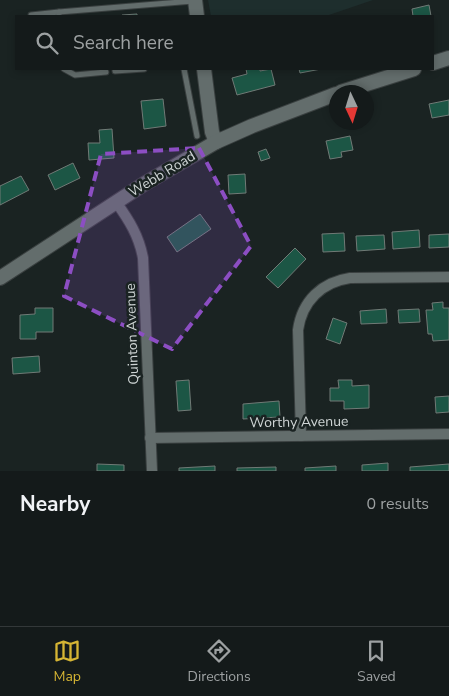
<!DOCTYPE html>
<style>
:root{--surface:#141a1a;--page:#1d2323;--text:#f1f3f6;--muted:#9da1a2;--line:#333839;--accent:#d6b534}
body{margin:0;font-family:"Nunito Sans",sans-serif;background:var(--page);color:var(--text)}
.compass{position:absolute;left:329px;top:85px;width:45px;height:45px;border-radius:50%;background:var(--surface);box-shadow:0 2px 8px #0003;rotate:176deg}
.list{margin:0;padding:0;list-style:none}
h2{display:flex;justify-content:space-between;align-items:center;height:65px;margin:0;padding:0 20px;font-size:21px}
h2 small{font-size:16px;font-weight:400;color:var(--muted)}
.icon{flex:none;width:28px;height:28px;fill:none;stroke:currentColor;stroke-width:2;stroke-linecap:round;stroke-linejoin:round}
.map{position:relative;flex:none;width:449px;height:471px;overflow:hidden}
.search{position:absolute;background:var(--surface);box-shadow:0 2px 8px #0003;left:15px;right:15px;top:15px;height:55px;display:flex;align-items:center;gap:12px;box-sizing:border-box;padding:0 18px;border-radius:0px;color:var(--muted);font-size:19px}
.sheet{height:155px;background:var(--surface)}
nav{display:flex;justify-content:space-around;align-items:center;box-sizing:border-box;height:70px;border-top:1px solid var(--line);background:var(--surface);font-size:14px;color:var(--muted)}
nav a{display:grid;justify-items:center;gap:2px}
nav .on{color:var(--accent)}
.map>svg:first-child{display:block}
</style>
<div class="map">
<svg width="449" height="471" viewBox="0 0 449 471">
<rect width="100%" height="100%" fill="#1a2322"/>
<path fill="#1e2e2d" d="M208,0H373L326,16H211Z"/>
<g fill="#1c5645" stroke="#707a76">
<path d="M429,5L431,16H413L412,9Z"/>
<path d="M137,14V16H122V15Z"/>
<path d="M246,69H260V71L271,69L275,85L237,95L232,78L247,74Z"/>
<path d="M299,69H321L300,73Z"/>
<path d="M163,99L166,126L144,129L141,101Z"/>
<path d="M449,100V115L432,118L429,104Z"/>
<path d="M112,129L114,158L89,160L88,143H100L99,130Z"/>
<path d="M350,136L353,150L341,152L342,157L330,159L326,141Z"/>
<path d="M266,149L270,158L261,161L258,152Z"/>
<path d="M73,163L80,178L55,190L48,175Z"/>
<path d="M245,174L246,193L229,194L228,175Z"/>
<path d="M21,176L29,190L0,205V186Z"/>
<path d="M200,214L211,229L177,252L167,237Z"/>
<path d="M419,230L420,247L393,249L392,232Z"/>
<path d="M344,233L345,251L323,252L322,234Z"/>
<path d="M449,234V247L429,248V235Z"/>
<path d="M384,235L385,249L357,251L356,236Z"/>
<path d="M295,248L306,259L278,288L266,277Z"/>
<path d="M443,302V308H449V340L433,341L432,334H428L426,310H433L432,303Z"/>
<path d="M35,308H53V332H36V339H20V315L35,314Z"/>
<path d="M386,309L387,323L361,324L360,311Z"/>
<path d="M419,309L420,322L399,323L398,310Z"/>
<path d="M333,318L347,323L340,344L326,339Z"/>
<path d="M39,356L40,372L13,374L12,358Z"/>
<path d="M189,380L191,410L178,411L176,381Z"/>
<path d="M338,380H352V386L369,385V408L344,409V401H330V388H339Z"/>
<path d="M449,396V412L436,413L435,397Z"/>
<path d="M279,401L280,417L243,419V404Z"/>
<path d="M388,463V471H362V465Z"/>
<path d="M97,464L124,465V471H97Z"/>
<path d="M449,464V471H410V467Z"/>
<path d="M215,466V471H179V468Z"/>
<path d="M336,466V471H305V468Z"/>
<path d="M276,467V471H237V468Z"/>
</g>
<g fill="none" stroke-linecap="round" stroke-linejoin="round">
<g stroke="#3a4040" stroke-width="7">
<g id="service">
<path d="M31,16V15L59,12"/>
<path d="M59,16V12L193,1"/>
<path d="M64,69L75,75L106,72"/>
<path d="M184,69L197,136"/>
<path d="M115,71L144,69"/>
</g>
</g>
<g stroke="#3a4040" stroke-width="12">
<g id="minor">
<path d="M116,202C129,220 139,236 143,258L152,471"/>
<path d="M301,436L298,330C302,301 322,282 350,278L449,277"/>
<path d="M150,438L449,434"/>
</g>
</g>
<g stroke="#3a4040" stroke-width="16">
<g id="tertiary">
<path d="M195,0L197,16"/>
<path d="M433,63L449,58"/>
<path d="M204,69L212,132L216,142"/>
<path d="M341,92L414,69"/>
<path d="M0,278L144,184L216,142L252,126L336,94"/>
</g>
</g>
<use href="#service" stroke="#636d6c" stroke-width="5"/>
<use href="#minor" stroke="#636d6c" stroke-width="10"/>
<use href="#tertiary" stroke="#636d6c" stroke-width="14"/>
</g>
<path fill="#8c4ec3" fill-opacity="0.2" stroke="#8c4ec3" stroke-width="4" stroke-dasharray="10 6" stroke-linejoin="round" d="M199,148L251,246L172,349L64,296L101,154Z"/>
<g text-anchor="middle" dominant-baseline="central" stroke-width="5" stroke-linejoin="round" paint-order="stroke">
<g font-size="14" fill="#cfd5d5" stroke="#1a2322">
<text transform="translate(162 174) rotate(-31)">Webb Road</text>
<text transform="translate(132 334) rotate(-92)">Quinton Avenue</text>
<text transform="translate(299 422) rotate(-1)">Worthy Avenue</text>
</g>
</g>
</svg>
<svg class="compass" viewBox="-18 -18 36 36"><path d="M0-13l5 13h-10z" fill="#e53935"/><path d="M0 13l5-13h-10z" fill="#9da1a2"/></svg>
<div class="search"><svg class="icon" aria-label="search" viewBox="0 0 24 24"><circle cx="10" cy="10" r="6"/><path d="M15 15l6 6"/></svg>Search here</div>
</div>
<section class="sheet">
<h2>Nearby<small>0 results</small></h2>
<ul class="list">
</ul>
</section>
<nav>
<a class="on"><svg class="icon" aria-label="map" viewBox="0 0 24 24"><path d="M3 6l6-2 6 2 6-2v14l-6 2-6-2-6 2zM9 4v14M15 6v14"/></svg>Map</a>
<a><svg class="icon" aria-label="directions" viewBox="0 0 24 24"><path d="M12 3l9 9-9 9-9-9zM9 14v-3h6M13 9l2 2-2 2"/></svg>Directions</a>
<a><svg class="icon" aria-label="saved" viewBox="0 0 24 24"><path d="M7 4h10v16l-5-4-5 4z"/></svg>Saved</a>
</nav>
